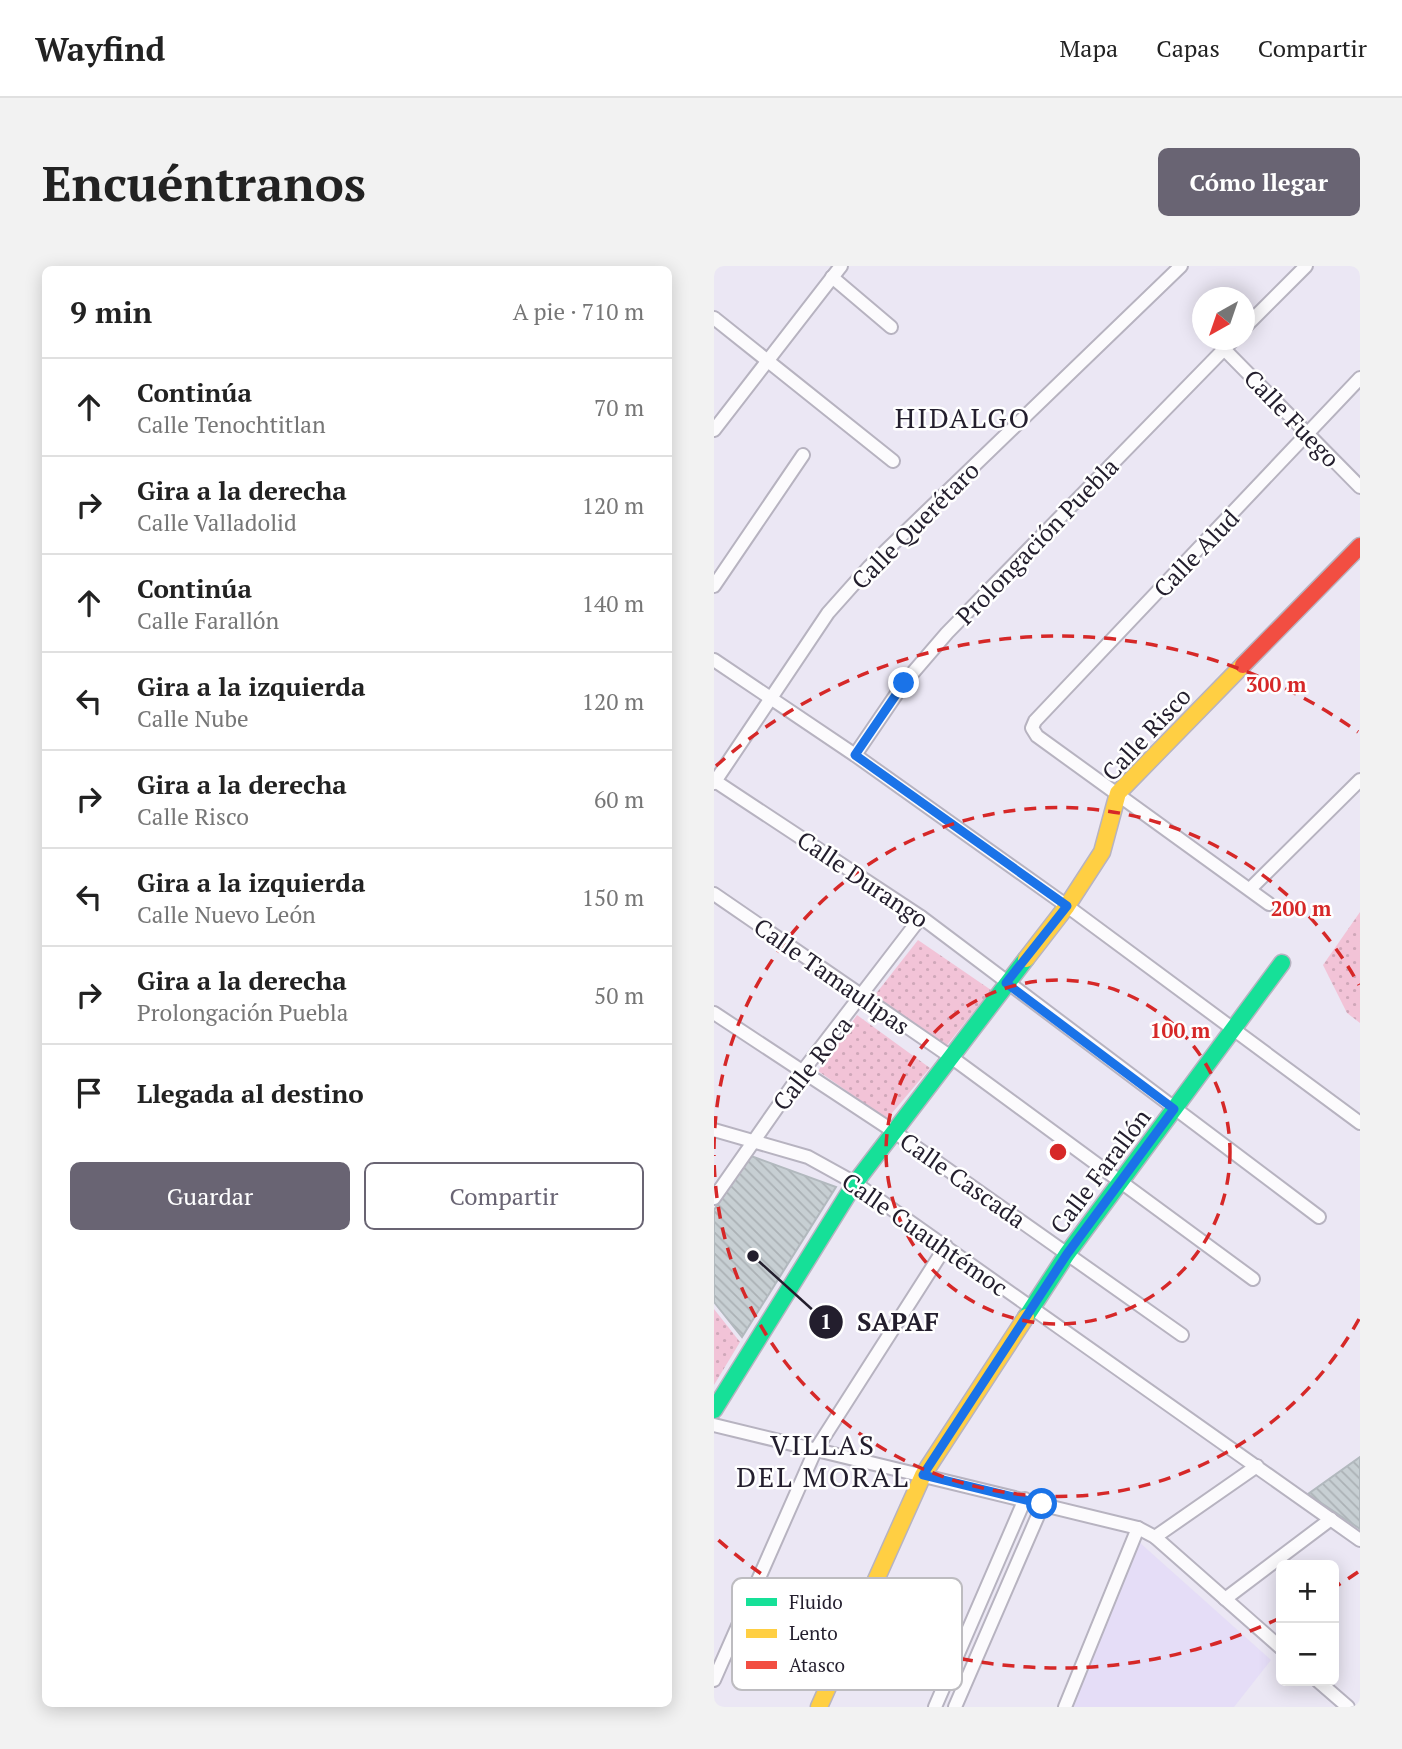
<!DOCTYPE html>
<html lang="es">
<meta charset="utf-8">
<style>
:root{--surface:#fff;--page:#f2f2f2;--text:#222;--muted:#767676;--line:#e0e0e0;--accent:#696473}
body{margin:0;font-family:"PT Serif",serif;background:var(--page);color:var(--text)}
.controls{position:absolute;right:21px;bottom:21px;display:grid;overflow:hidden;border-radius:10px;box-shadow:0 4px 18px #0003}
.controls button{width:63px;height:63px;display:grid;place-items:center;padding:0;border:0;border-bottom:2px solid var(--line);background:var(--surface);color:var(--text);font:35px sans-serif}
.compass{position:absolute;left:478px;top:21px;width:63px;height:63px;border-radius:50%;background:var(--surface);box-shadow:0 4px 18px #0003;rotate:220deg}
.stop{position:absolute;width:21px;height:21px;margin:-16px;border:5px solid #1a73e8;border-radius:50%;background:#fff}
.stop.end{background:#1a73e8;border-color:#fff;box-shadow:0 2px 7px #0008}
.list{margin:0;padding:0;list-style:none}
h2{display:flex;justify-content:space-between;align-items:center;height:91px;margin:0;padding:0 28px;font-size:30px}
h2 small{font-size:23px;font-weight:400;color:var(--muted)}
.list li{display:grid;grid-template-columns:46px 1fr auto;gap:21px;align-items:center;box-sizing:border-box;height:98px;padding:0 28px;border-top:2px solid var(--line)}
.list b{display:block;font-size:26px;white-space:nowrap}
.list p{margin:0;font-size:23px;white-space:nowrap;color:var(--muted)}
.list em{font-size:23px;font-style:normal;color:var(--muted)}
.actions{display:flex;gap:14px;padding:21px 28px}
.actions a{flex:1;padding:16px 0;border:2px solid var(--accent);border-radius:10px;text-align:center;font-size:24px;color:var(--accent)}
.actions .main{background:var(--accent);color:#fff}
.icon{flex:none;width:38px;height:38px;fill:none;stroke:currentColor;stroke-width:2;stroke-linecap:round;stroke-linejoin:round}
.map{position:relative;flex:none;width:646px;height:1441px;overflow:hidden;border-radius:10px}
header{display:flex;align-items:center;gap:42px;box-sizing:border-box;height:98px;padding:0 35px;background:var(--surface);border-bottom:2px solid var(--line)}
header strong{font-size:33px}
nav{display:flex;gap:38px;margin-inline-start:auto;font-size:24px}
.intro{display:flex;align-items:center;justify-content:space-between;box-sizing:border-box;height:168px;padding:0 42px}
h1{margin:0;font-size:49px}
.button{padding:18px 32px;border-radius:10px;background:var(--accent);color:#fff;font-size:24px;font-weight:700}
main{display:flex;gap:42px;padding:0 42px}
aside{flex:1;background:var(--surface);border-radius:10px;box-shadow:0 4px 18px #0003}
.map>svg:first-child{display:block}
</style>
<header>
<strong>Wayfind</strong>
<nav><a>Mapa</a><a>Capas</a><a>Compartir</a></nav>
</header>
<div class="intro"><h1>Encuéntranos</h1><a class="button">Cómo llegar</a></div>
<main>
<aside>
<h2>9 min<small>A pie · 710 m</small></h2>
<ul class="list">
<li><svg class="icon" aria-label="ahead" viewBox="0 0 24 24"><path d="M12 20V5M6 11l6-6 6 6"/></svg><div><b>Continúa</b><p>Calle Tenochtitlan</p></div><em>70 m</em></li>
<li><svg class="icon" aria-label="right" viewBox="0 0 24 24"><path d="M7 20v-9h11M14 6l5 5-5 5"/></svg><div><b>Gira a la derecha</b><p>Calle Valladolid</p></div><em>120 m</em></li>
<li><svg class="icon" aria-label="ahead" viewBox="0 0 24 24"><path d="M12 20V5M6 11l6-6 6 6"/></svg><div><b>Continúa</b><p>Calle Farallón</p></div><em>140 m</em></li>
<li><svg class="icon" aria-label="left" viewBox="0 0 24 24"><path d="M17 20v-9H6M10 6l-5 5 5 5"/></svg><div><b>Gira a la izquierda</b><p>Calle Nube</p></div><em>120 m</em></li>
<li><svg class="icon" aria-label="right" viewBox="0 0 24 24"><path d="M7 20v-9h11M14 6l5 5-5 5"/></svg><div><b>Gira a la derecha</b><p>Calle Risco</p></div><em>60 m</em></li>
<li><svg class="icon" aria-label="left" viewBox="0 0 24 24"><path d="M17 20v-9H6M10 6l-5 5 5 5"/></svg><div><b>Gira a la izquierda</b><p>Calle Nuevo León</p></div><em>150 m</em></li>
<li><svg class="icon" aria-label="right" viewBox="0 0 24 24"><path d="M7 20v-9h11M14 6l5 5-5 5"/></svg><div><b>Gira a la derecha</b><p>Prolongación Puebla</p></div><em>50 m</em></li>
<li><svg class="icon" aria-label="arrive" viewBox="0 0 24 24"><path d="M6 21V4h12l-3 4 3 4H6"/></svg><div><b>Llegada al destino</b></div></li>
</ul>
<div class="actions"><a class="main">Guardar</a><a>Compartir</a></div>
</aside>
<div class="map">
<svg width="646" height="1441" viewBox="0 0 646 1441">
<defs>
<pattern id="park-dots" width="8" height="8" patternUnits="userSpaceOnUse" patternTransform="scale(1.75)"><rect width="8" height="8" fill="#f2c3d7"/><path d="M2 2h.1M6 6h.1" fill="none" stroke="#cfa7b9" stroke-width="1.8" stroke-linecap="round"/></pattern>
<pattern id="building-back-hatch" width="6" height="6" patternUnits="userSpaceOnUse" patternTransform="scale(1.75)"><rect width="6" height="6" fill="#c7cfd3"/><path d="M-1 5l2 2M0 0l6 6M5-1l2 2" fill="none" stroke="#abb1b5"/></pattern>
</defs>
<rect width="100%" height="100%" fill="#ebe7f4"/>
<path fill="#e5ddf7" d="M425,1276L557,1394L520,1441H359Z"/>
<g fill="url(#park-dots)">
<path d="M646,646V757L633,747L609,699Z"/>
<path d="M204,674L277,724L230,783L157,734Z"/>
<path d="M143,749L216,802L173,853L104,805Z"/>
<path d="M0,1043L26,1076L0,1119Z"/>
</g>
<g fill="url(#building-back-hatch)" stroke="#b2b9be" stroke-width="2">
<path d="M37,890L122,921L28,1071L0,1036V944Z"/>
<path d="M646,1191V1263L594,1228Z"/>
</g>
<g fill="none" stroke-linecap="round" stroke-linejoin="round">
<g stroke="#b7b3c0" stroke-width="16">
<g id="street">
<path d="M118,11L177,61"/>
<path d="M0,52L179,195"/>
<path d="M530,62L592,0"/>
<path d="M510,83L646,221"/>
<path d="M0,164L127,0"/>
<path d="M0,320L89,189"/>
<path d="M0,394L141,489L353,640L646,857"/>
<path d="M141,489L190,417L233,367L519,74"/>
<path d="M1,515L207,651L605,951"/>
<path d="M0,517L114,347L155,301L467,0"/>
<path d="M536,623L646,514"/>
<path d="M0,628L237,791L539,1013"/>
<path d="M555,638L323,470L318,462L321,455L646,112"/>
<path d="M0,747L179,865L468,1069"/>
<path d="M0,864L94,891L141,917L646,1274"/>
<path d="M0,932L88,806L207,651"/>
<path d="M0,1159L424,1262L441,1271L567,1382"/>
<path d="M441,1271L543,1200"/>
<path d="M511,1333L617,1253"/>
<path d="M0,1414L101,1185L232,980"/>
<path d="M604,1415L634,1441"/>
<path d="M221,1441L311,1233"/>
<path d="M241,1441L329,1238"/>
<path d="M351,1441L424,1262"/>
</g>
</g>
<g stroke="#b7b3c0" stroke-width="19">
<g id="fast">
<path d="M312,1051L353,988L568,697"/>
<path d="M0,1144L141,917L312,693"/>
</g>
</g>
<g stroke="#b7b3c0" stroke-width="19">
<g id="slow">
<path d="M312,693L353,640L388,586L404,527L529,399"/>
<path d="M105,1441L209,1209L312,1051"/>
</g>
</g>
<g stroke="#b7b3c0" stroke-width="19">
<path id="jam" d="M529,399L646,280"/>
</g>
<use href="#street" stroke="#fcfbfd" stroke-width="12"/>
<use href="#fast" stroke="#16e098" stroke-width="16"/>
<use href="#slow" stroke="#ffcf43" stroke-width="16"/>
<use href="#jam" stroke="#f24e42" stroke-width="16"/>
</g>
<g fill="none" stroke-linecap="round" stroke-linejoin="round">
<path stroke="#1a73e8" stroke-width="9" d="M190,417L141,489L353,640L292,717L460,843L353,988L209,1209L328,1238"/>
</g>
<g fill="none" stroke="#d62828" stroke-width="3.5" stroke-dasharray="12 9">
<circle cx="344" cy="886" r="172"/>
<path d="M645 1053A344 344 0 0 1 0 889M0 883A344 344 0 0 1 645 719"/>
<path d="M644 1306A516 516 0 0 1 621 1321M566 1352A516 516 0 0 1 2 1272M2 500A516 516 0 0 1 644 466"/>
</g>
<g text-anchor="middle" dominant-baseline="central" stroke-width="5" stroke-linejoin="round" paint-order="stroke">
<g font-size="24" fill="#231e2d" stroke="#fff">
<text transform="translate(578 152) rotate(46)">Calle Fuego</text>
<text transform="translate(201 259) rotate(-45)">Calle Querétaro</text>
<text transform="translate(323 275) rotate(-46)">Prolongación Puebla</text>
<text transform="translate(482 287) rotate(-46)">Calle Alud</text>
<text transform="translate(432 468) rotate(-47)">Calle Risco</text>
<text transform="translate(149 613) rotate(34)">Calle Durango</text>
<text transform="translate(118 710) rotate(35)">Calle Tamaulipas</text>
<text transform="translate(98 797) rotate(-52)">Calle Roca</text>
<text transform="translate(386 905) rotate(-53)">Calle Farallón</text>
<text transform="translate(249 914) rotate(35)">Calle Cascada</text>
<text transform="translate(211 968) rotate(35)">Calle Cuauhtémoc</text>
</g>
<g font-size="28" letter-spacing="2" fill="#231e2d" stroke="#fff">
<text x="249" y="151">HIDALGO</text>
<text x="109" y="1178">VILLAS<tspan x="109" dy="32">DEL MORAL</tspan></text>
</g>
</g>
<rect x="18" y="1312" width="230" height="112" rx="10" fill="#fff" stroke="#bdbcc0" stroke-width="2"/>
<rect x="32" y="1332" width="31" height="8" fill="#16e098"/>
<rect x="32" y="1363" width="31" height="9" fill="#ffcf43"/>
<rect x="32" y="1395" width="31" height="8" fill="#f24e42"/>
<g font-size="19" fill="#231e2d">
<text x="75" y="1343">Fluido</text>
<text x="75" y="1374">Lento</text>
<text x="75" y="1406">Atasco</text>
</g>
<circle cx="344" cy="886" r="10" fill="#d62828" stroke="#fff" stroke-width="3.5"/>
<g font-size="21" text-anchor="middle" font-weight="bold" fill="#d62828" stroke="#fff" stroke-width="5" stroke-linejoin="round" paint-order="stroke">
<text x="562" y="426">300 m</text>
<text x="587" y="650">200 m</text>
<text x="466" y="772">100 m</text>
</g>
<path fill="none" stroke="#231e2d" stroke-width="2.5" d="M39 990L112 1056"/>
<g fill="#231e2d" stroke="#fff" stroke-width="2.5">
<circle cx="39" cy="990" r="7"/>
<circle cx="112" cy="1056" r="18"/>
</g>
<g font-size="21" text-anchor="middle" font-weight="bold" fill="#fff">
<text x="112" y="1063">1</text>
</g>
<g font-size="26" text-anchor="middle" font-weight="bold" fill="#231e2d" stroke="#fff" stroke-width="5" stroke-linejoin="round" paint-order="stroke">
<text x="184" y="1065">SAPAF</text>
</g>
</svg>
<div class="controls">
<button>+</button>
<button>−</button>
</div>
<svg class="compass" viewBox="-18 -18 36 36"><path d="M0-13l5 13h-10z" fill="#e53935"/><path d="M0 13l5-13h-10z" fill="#767676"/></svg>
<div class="stop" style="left:328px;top:1238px"></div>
<div class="stop end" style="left:190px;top:417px"></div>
</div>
</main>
